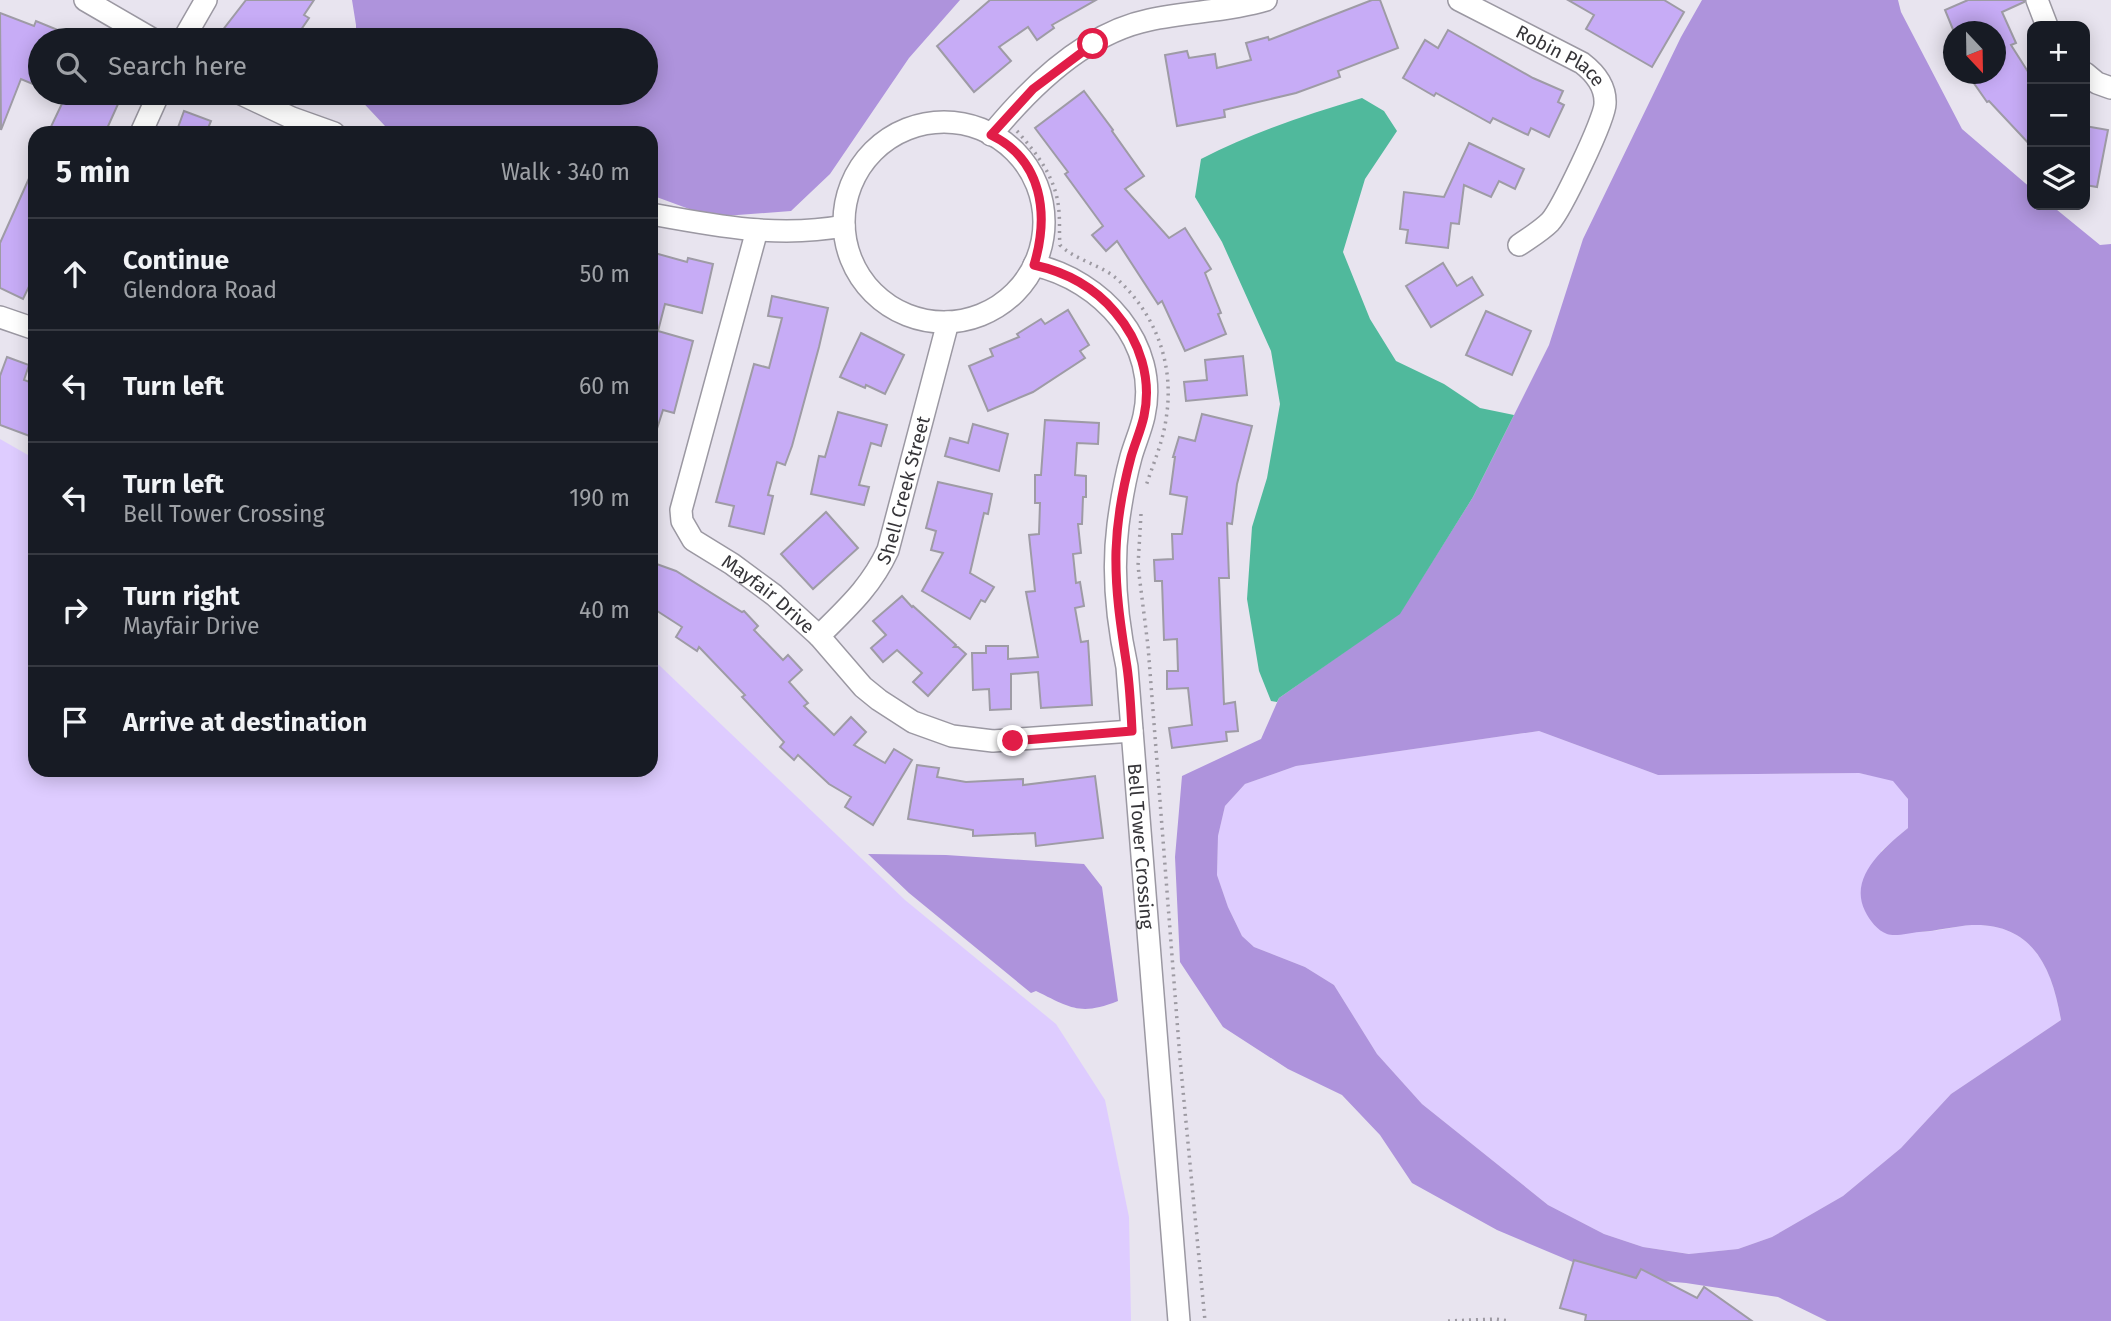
<!DOCTYPE html>
<meta charset="utf-8">
<style>
:root{--surface:#171b24;--page:#242831;--text:#f1f3f6;--muted:#9ea1a6;--line:#363941}
body{margin:0;font-family:"Fira Sans",sans-serif;background:var(--page);color:var(--text)}
.controls{position:absolute;right:21px;top:21px;display:grid;overflow:hidden;border-radius:14px;box-shadow:0 4px 18px #0003}
.controls button{width:63px;height:63px;display:grid;place-items:center;padding:0;border:0;border-bottom:2px solid var(--line);background:var(--surface);color:var(--text);font:35px sans-serif}
.compass{position:absolute;left:1943px;top:21px;width:63px;height:63px;border-radius:50%;background:var(--surface);box-shadow:0 4px 18px #0003;rotate:158deg}
.stop{position:absolute;width:21px;height:21px;margin:-16px;border:5px solid #e11d48;border-radius:50%;background:#fff}
.stop.end{background:#e11d48;border-color:#fff;box-shadow:0 2px 7px #0008}
.list{margin:0;padding:0;list-style:none}
h2{display:flex;justify-content:space-between;align-items:center;height:91px;margin:0;padding:0 28px;font-size:30px}
h2 small{font-size:23px;font-weight:400;color:var(--muted)}
.list li{display:grid;grid-template-columns:46px 1fr auto;gap:21px;align-items:center;box-sizing:border-box;height:112px;padding:0 28px;border-top:2px solid var(--line)}
.list b{display:block;font-size:26px;white-space:nowrap}
.list p{margin:0;font-size:23px;white-space:nowrap;color:var(--muted)}
.list em{font-size:23px;font-style:normal;color:var(--muted)}
.icon{flex:none;width:38px;height:38px;fill:none;stroke:currentColor;stroke-width:2;stroke-linecap:round;stroke-linejoin:round}
.map{position:relative;flex:none;width:2111px;height:1321px;overflow:hidden}
.search{position:absolute;background:var(--surface);box-shadow:0 4px 18px #0003;left:28px;top:28px;width:630px;height:77px;display:flex;align-items:center;gap:18px;box-sizing:border-box;padding:0 24px;border-radius:38px;color:var(--muted);font-size:26px}
.panel{position:absolute;background:var(--surface);box-shadow:0 4px 18px #0003;left:28px;top:126px;width:630px;height:651px;border-radius:21px}
.map>svg:first-child{display:block}
</style>
<div class="map">
<svg width="2111" height="1321" viewBox="0 0 2111 1321">
<rect width="100%" height="100%" fill="#e8e4ef"/>
<g fill="#deccff">
<path d="M0,439L35,459V770H651V660L659,665L905,900L1056,1024L1105,1100L1129,1217L1131,1321H0Z"/>
<path d="M1539,731L1658,775L1859,773L1893,780L1908,799V828L1881,851L1919,932C1937,932 1955,926 1972,925C2033,923 2052,968 2061,1020L1951,1094L1901,1148L1843,1196L1772,1237L1738,1249L1690,1254L1643,1247L1604,1234L1548,1205L1422,1104L1377,1054L1334,985L1305,967L1254,947L1242,936L1228,907L1217,875L1218,836L1225,806L1245,784L1296,766Z"/>
</g>
<g fill="#ae93dc" fill-rule="evenodd">
<path d="M352,0H960L909,58L830,174L791,211L711,217L651,195V133H418L385,126L354,93H646V40H356V25Z"/>
<path d="M1702,0H1898L1901,12L1962,129L2032,189V205H2051L2100,245L2111,244V1321H1827L1778,1297L1686,1283L1606,1276L1497,1230L1412,1183L1380,1135L1342,1095L1288,1069L1223,1027L1180,962L1175,857L1182,776L1261,739L1279,698L1400,613L1473,497L1549,345L1583,239L1681,37ZM1539,731L1658,775L1859,773L1893,781L1908,799V828C1885,847 1848,877 1865,911C1870,921 1877,930 1887,934C1895,937 1910,933 1919,932C1937,931 1955,926 1972,925C2033,923 2052,968 2061,1020L1951,1094L1901,1148L1843,1196L1772,1237L1738,1249L1689,1254L1643,1247L1604,1234L1548,1205L1422,1104L1377,1054L1334,985L1305,967L1254,947L1242,936L1228,907L1217,875L1218,836L1225,806L1245,784L1296,766Z"/>
<path d="M868,854L946,855L1084,864L1102,887L1118,1001C1080,1016 1071,1008 1036,991L1031,993L909,893Z"/>
</g>
<path fill="#50b99c" d="M1362,98L1384,111L1397,131L1365,179L1343,252L1370,319L1396,361L1444,384L1480,408L1514,415L1473,497L1400,614L1279,698L1277,702L1271,701L1259,671L1247,599L1252,527L1267,478L1280,404L1271,351L1222,242L1195,197L1201,159C1253,132 1306,115 1362,98Z"/>
<g fill="#c7acf6" stroke="#9e9ba5" stroke-width="2">
<path d="M246,0H314L304,15L309,18L294,40H215Z"/>
<path d="M990,0H1096L1052,25L1054,28L1037,40L1028,27L999,47L1011,61L974,92L937,46Z"/>
<path d="M1372,0H1380L1398,48L1338,71L1340,77L1296,93L1224,110L1225,117L1177,126L1165,55L1187,51L1189,58L1215,54L1217,68L1251,60L1246,43L1268,37L1269,40Z"/>
<path d="M1568,0H1664L1684,12L1652,67L1586,29L1594,15Z"/>
<path d="M1968,0H2024V2L2002,12L2016,43L2011,45L2032,78V147L1989,101L1987,102L1971,79L1980,74H1996V32H1954L1945,10Z"/>
<path d="M0,13L34,26L36,21L82,40H40V87L21,79L1,130Z"/>
<path d="M1448,30L1533,78L1563,91L1558,102L1564,105L1549,137L1531,128L1528,135L1493,118L1490,123L1436,93L1434,96L1403,78L1425,40L1438,48Z"/>
<path d="M1084,91L1113,130L1112,131L1144,176L1125,189L1169,238L1185,228L1211,269L1205,273L1221,313L1218,314L1226,334L1185,351L1162,301L1158,304L1117,241L1106,251L1092,235L1103,226L1065,174L1068,172L1035,128Z"/>
<path d="M67,93H123L105,133H48Z"/>
<path d="M184,111L211,121L206,133H176Z"/>
<path d="M2085,126L2108,130L2097,187L2085,185Z"/>
<path d="M1469,143L1524,169L1515,189L1499,181L1491,197L1464,185L1459,224L1451,223L1448,248L1406,243L1408,230L1400,229L1404,192L1444,197Z"/>
<path d="M35,165V274L23,299L0,288V243Z"/>
<path d="M651,252L687,262L688,258L713,264L702,313L665,304L658,331L693,341L674,413L663,410L654,438H651Z"/>
<path d="M1443,263L1457,286L1472,277L1483,295L1431,327L1406,286Z"/>
<path d="M772,296L828,308L819,347L792,446L785,465L777,462L768,495L773,496L764,534L729,526L734,506L716,502L754,364L769,368L782,318L768,316Z"/>
<path d="M1068,310L1089,345L1080,351L1085,358L1033,392L988,411L969,366L993,356L990,349L1019,337L1017,334L1041,319L1045,324Z"/>
<path d="M1486,311L1531,331L1512,375L1466,355Z"/>
<path d="M861,333L904,355L885,394L866,385L865,388L840,377Z"/>
<path d="M1243,356L1247,395L1186,401L1184,382L1207,380L1205,360Z"/>
<path d="M7,357L29,365L24,380L35,384V438L0,425V376Z"/>
<path d="M838,412L887,425L881,446L871,443L859,485L869,487L864,505L811,494L819,456L825,457Z"/>
<path d="M1202,414L1252,426L1237,484L1232,524L1227,523L1229,578H1219L1224,704L1235,702L1238,731L1226,732L1227,741L1172,748L1169,728L1192,725L1188,688L1167,689V671H1178L1177,639L1164,640L1162,581H1155L1154,560L1173,559L1172,534H1182L1187,497L1170,494L1175,457H1173L1179,437L1195,441Z"/>
<path d="M1045,420L1099,423L1098,444L1077,443L1075,475L1086,476V497H1083L1082,524H1078L1081,553L1073,554L1076,583L1080,582L1084,606L1075,608L1081,642L1088,641L1092,705L1041,708L1038,672L1011,674V709L990,710L989,689L973,690L972,653H986V646H1008V659L1038,657L1026,592L1035,591L1029,535L1039,534L1040,503H1035V475H1041Z"/>
<path d="M973,424L1008,434L999,471L945,456L950,438L968,443Z"/>
<path d="M938,482L992,494L988,514L984,513L970,573L994,587L985,602L981,600L970,619L922,591L943,553L931,550L936,531L926,528Z"/>
<path d="M826,512L858,548L813,589L781,554Z"/>
<path d="M651,562L676,571L742,612L744,611L758,626L754,630L783,660L788,655L802,670L789,682L808,703L804,706L834,735L851,717L866,732L854,745L885,763L894,749L912,760L873,825L845,807L851,797L829,784L798,755L794,760L780,747L784,742L742,697L745,695L699,647L697,651L676,637L682,627L651,607Z"/>
<path d="M902,596L912,607L913,606L956,645L954,647H958L966,654L928,696L913,682L922,673L897,650L883,662L871,648L886,635L873,621Z"/>
<path d="M917,765L939,768L937,777L966,782L1023,779V785L1095,776L1103,838L1036,846L1035,833L973,836V830L908,819Z"/>
<path d="M1574,1260L1636,1278L1641,1269L1697,1298L1704,1287L1752,1321H1585L1586,1315L1560,1308Z"/>
</g>
<g fill="none" stroke-linecap="round" stroke-linejoin="round">
<g stroke="#9b98a2" stroke-width="24">
<g id="minor">
<path d="M85,0L154,40"/>
<path id="s1" d="M1459,0L1582,63C1595,73 1606,87 1605,104C1605,119 1561,210 1550,222C1541,231 1529,238 1519,245"/>
<path d="M2037,0L2047,26"/>
<path d="M183,40L206,0"/>
<path d="M2085,73L2097,83L2111,88"/>
<path d="M239,93L292,118L334,133"/>
<circle cx="944" cy="222" r="100"/>
<path d="M141,133L159,93"/>
<path d="M991,135C1031,86 1086,33 1149,20C1189,11 1226,12 1266,0"/>
<path d="M651,214C716,226 778,238 844,226"/>
<path id="s2" d="M757,230L681,510L682,521L693,540L732,564L774,595L819,636L863,687L879,700L913,722L952,736L993,741L1132,731"/>
<path id="s3" d="M1034,265C1102,280 1160,344 1144,416C1141,430 1135,443 1131,457C1125,479 1121,502 1118,525C1112,572 1117,621 1127,667L1179,1321"/>
<path d="M0,317L35,329"/>
<path id="s4" d="M819,636C847,608 871,587 888,550L948,322"/>
</g>
</g>
<g stroke="#9d9aa2" stroke-width="3.5" stroke-dasharray="2 5" stroke-linecap="butt">
<path d="M1017,131C1038,155 1057,179 1059,212C1060,223 1059,234 1060,245C1075,260 1099,264 1116,278C1156,314 1175,365 1166,419C1163,442 1153,464 1146,486"/>
<path d="M1141,514L1138,566L1148,646L1180,1059L1205,1321"/>
<path d="M1448,1321L1495,1319L1510,1321"/>
</g>
<use href="#minor" stroke="#fff" stroke-width="21"/>
</g>
<g fill="none" stroke-linecap="round" stroke-linejoin="round">
<path stroke="#e11d48" stroke-width="9" d="M1013,741L1132,731C1131,710 1130,688 1127,667C1121,628 1115,591 1116,551C1117,519 1123,487 1131,457C1135,443 1141,430 1144,416C1152,379 1140,341 1115,312C1094,287 1066,272 1034,265C1049,215 1043,160 991,135L1033,89L1093,44"/>
</g>
<g text-anchor="middle" dominant-baseline="central" stroke-width="7" stroke-linejoin="round" paint-order="stroke">
<g font-size="19" fill="#363539" stroke="#fff">
<text stroke="none"><textPath href="#s1" startOffset="116">Robin Place</textPath></text>
<text stroke="none"><textPath href="#s4" startOffset="173">Shell Creek Street</textPath></text>
<text stroke="none"><textPath href="#s2" startOffset="416">Mayfair Drive</textPath></text>
<text stroke="none"><textPath href="#s3" startOffset="642">Bell Tower Crossing</textPath></text>
</g>
</g>
</svg>
<div class="controls">
<button>+</button>
<button>−</button>
<button><svg class="icon" aria-label="layers" viewBox="0 0 24 24"><path d="M12 4l9 5-9 5-9-5zM3 14l9 5 9-5"/></svg></button>
</div>
<svg class="compass" viewBox="-18 -18 36 36"><path d="M0-13l5 13h-10z" fill="#e53935"/><path d="M0 13l5-13h-10z" fill="#9ea1a6"/></svg>
<div class="stop" style="left:1093px;top:44px"></div>
<div class="stop end" style="left:1013px;top:741px"></div>
<div class="search"><svg class="icon" aria-label="search" viewBox="0 0 24 24"><circle cx="10" cy="10" r="6"/><path d="M15 15l6 6"/></svg>Search here</div>
<section class="panel">
<h2>5 min<small>Walk · 340 m</small></h2>
<ul class="list">
<li><svg class="icon" aria-label="ahead" viewBox="0 0 24 24"><path d="M12 20V5M6 11l6-6 6 6"/></svg><div><b>Continue</b><p>Glendora Road</p></div><em>50 m</em></li>
<li><svg class="icon" aria-label="left" viewBox="0 0 24 24"><path d="M17 20v-9H6M10 6l-5 5 5 5"/></svg><div><b>Turn left</b></div><em>60 m</em></li>
<li><svg class="icon" aria-label="left" viewBox="0 0 24 24"><path d="M17 20v-9H6M10 6l-5 5 5 5"/></svg><div><b>Turn left</b><p>Bell Tower Crossing</p></div><em>190 m</em></li>
<li><svg class="icon" aria-label="right" viewBox="0 0 24 24"><path d="M7 20v-9h11M14 6l5 5-5 5"/></svg><div><b>Turn right</b><p>Mayfair Drive</p></div><em>40 m</em></li>
<li><svg class="icon" aria-label="arrive" viewBox="0 0 24 24"><path d="M6 21V4h12l-3 4 3 4H6"/></svg><div><b>Arrive at destination</b></div></li>
</ul>
</section>
</div>
